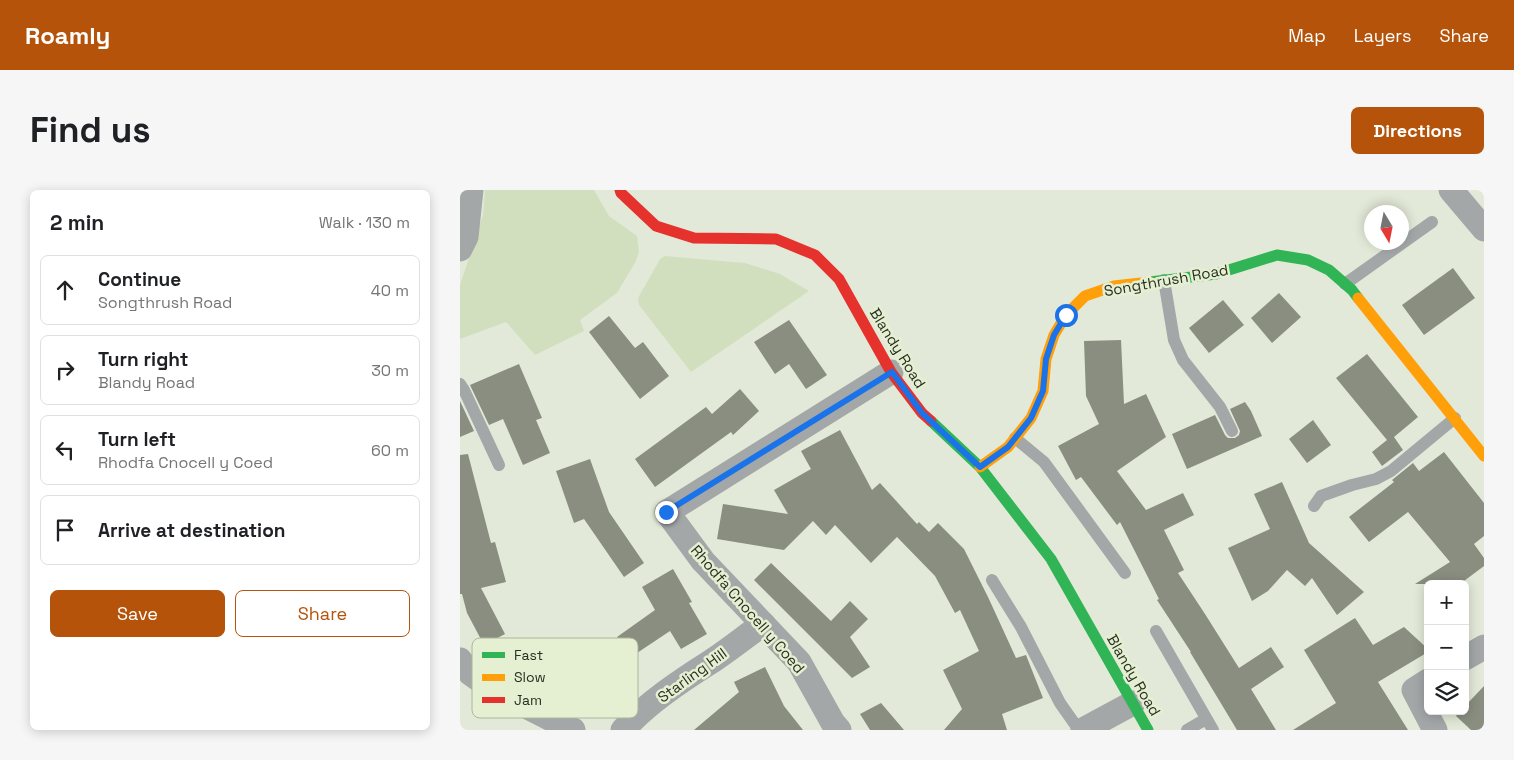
<!DOCTYPE html>
<meta charset="utf-8">
<style>
:root{--surface:#fff;--page:#f6f6f6;--text:#202124;--muted:#757577;--line:#e0e0e0;--accent:#b45309}
body{margin:0;font-family:"Space Grotesk",sans-serif;background:var(--page);color:var(--text)}
.controls{position:absolute;right:15px;bottom:15px;display:grid;overflow:hidden;border-radius:8px;box-shadow:0 2px 12px #0003}
.controls button{width:45px;height:45px;display:grid;place-items:center;padding:0;border:0;border-bottom:1px solid var(--line);background:var(--surface);color:var(--text);font:25px sans-serif}
.compass{position:absolute;left:904px;top:15px;width:45px;height:45px;border-radius:50%;background:var(--surface);box-shadow:0 2px 12px #0003;rotate:170deg}
.stop{position:absolute;width:15px;height:15px;margin:-11px;border:4px solid #1a73e8;border-radius:50%;background:#fff}
.stop.end{background:#1a73e8;border-color:#fff;box-shadow:0 1px 5px #0008}
.list{margin:0;padding:0;list-style:none}
h2{display:flex;justify-content:space-between;align-items:center;height:65px;margin:0;padding:0 20px;font-size:21px}
h2 small{font-size:16px;font-weight:400;color:var(--muted)}
.list li{display:grid;grid-template-columns:32px 1fr auto;gap:15px;align-items:center;box-sizing:border-box;height:70px;margin:0 10px 10px;padding:0 10px;border:1px solid var(--line);border-radius:8px}
.list b{display:block;font-size:19px;white-space:nowrap}
.list p{margin:0;font-size:16px;white-space:nowrap;color:var(--muted)}
.list em{font-size:16px;font-style:normal;color:var(--muted)}
.actions{display:flex;gap:10px;padding:15px 20px}
.actions a{flex:1;padding:11px 0;border:1px solid var(--accent);border-radius:8px;text-align:center;font-size:18px;color:var(--accent)}
.actions .main{background:var(--accent);color:#fff}
.icon{flex:none;width:28px;height:28px;fill:none;stroke:currentColor;stroke-width:2;stroke-linecap:round;stroke-linejoin:round}
.map{position:relative;flex:none;width:1024px;height:540px;overflow:hidden;border-radius:8px}
header{display:flex;align-items:center;gap:30px;box-sizing:border-box;height:70px;padding:0 25px;background:var(--accent);color:#fff}
header strong{font-size:24px}
nav{display:flex;gap:28px;margin-inline-start:auto;font-size:18px}
.intro{display:flex;align-items:center;justify-content:space-between;box-sizing:border-box;height:120px;padding:0 30px}
h1{margin:0;font-size:35px}
.button{padding:12px 22px;border-radius:8px;background:var(--accent);color:#fff;font-size:18px;font-weight:700}
main{display:flex;gap:30px;padding:0 30px}
aside{flex:1;background:var(--surface);border-radius:8px;box-shadow:0 2px 12px #0003}
.map>svg:first-child{display:block}
</style>
<header>
<strong>Roamly</strong>
<nav><a>Map</a><a>Layers</a><a>Share</a></nav>
</header>
<div class="intro"><h1>Find us</h1><a class="button">Directions</a></div>
<main>
<aside>
<h2>2 min<small>Walk · 130 m</small></h2>
<ul class="list">
<li><svg class="icon" aria-label="ahead" viewBox="0 0 24 24"><path d="M12 20V5M6 11l6-6 6 6"/></svg><div><b>Continue</b><p>Songthrush Road</p></div><em>40 m</em></li>
<li><svg class="icon" aria-label="right" viewBox="0 0 24 24"><path d="M7 20v-9h11M14 6l5 5-5 5"/></svg><div><b>Turn right</b><p>Blandy Road</p></div><em>30 m</em></li>
<li><svg class="icon" aria-label="left" viewBox="0 0 24 24"><path d="M17 20v-9H6M10 6l-5 5 5 5"/></svg><div><b>Turn left</b><p>Rhodfa Cnocell y Coed</p></div><em>60 m</em></li>
<li><svg class="icon" aria-label="arrive" viewBox="0 0 24 24"><path d="M6 21V4h12l-3 4 3 4H6"/></svg><div><b>Arrive at destination</b></div></li>
</ul>
<div class="actions"><a class="main">Save</a><a>Share</a></div>
</aside>
<div class="map">
<svg width="1024" height="540" viewBox="0 0 1024 540">
<rect width="100%" height="100%" fill="#e3e9d8"/>
<g fill="#d2dfbf">
<path d="M25,0H134L149,26L177,46L179,61L176,71L157,103L120,130L124,141L75,165L46,132L0,149V95L23,25Z"/>
<path d="M205,66L285,73L320,84L349,101L231,182L179,115L178,108L200,69Z"/>
</g>
<g fill="#898e81">
<path d="M993,78L1015,108L964,145L942,115Z"/>
<path d="M819,103L841,127L812,153L791,128Z"/>
<path d="M763,110L784,135L749,163L729,138Z"/>
<path d="M149,126L175,158L183,152L209,186L180,209L129,142Z"/>
<path d="M329,130L367,185L346,199L329,174L315,184L294,152Z"/>
<path d="M661,150L664,214L686,204L706,247L657,281L686,320L723,303L734,325L704,340L724,380L718,383L745,424L779,478L811,457L824,477L791,499L816,540H777L730,462H731L697,410L699,409L660,332L657,335L621,287L616,290L598,256L639,234L626,206L624,151Z"/>
<path d="M907,164L958,227L934,247L943,260L922,276L912,262L927,250L876,188Z"/>
<path d="M59,174L82,228L76,230L90,263L63,275L43,229L29,235L10,195Z"/>
<path d="M280,199L299,221L273,245L271,242L195,297L175,269L246,217L252,224Z"/>
<path d="M0,211L14,241L0,247Z"/>
<path d="M785,212L791,221L802,246L727,279L712,244L755,225L765,245L768,248H775L779,245L780,241L770,219Z"/>
<path d="M853,230L871,255L847,273L829,249Z"/>
<path d="M380,240L412,300L420,293L457,334L459,332L469,342L478,333L504,359L528,407L556,468L566,465L583,508L542,524L547,540H484L502,519L483,480L519,461L500,420L495,423L475,386L437,347L411,373L375,335L366,345L353,331L324,360L257,349L263,314L328,324L314,300L351,279L341,261Z"/>
<path d="M984,262L1024,313V346L1014,354L1024,368V376L1000,394H955L990,372L948,322L909,352L889,327L934,292L932,290L953,273L959,281Z"/>
<path d="M8,264L31,353L35,352L46,392L21,398L45,444L24,455L7,423L2,404H0V265Z"/>
<path d="M130,269L149,322L184,373L164,387L124,329L114,333L96,281Z"/>
<path d="M822,292L849,353L904,402L877,425L852,388L845,396L827,380L808,401L792,411L768,358L810,339L794,304Z"/>
<path d="M311,373L371,431L390,411L408,429L390,447L410,477L392,488L294,390Z"/>
<path d="M213,379L232,412L229,413L247,444L221,459L210,441L171,467L157,447L195,420L182,397Z"/>
<path d="M895,428L913,455L944,437L968,459V462L918,492L948,540H833L876,513L844,460Z"/>
<path d="M305,477L324,516L343,540H234L279,502L274,492Z"/>
<path d="M1024,496V540H1011L996,526L1000,521H1005V516Z"/>
<path d="M421,513L444,540H410L400,524Z"/>
</g>
<g fill="none" stroke-linecap="round" stroke-linejoin="round">
<g stroke="#a3a7a8" stroke-width="12">
<path d="M704,90L714,150L723,170L760,217L772,241"/>
<path d="M885,94L972,32"/>
<path d="M0,194L4,200L39,275"/>
<path d="M555,248L584,272L665,383"/>
<path d="M854,316L861,306L892,295L916,289L931,281L995,228"/>
<path d="M532,390L561,437L600,513L619,540"/>
<path d="M696,441L753,540"/>
<path d="M727,540L746,529"/>
</g>
<g stroke="#a3a7a8" stroke-width="25">
<path d="M991,0L1024,39"/>
<path d="M0,59L6,47L11,0"/>
<path d="M1005,468L1024,457"/>
<path d="M0,470L10,483L34,500L113,540"/>
<path d="M968,491L954,500L975,540"/>
<path d="M163,540C187,513 222,490 252,471C270,459 286,446 303,434"/>
<path d="M379,540L373,533L339,472L243,371L207,322L431,182"/>
<path d="M623,540L673,513"/>
</g>
<g stroke="#30b455" stroke-width="11">
<path d="M690,92L756,84L817,65L848,70L869,80L892,100L898,108"/>
<path d="M471,231L520,277L591,369L688,540"/>
</g>
<g stroke="#ff9f0a" stroke-width="11">
<path d="M898,108L1024,266"/>
<path d="M520,277L548,257L571,228L583,201L586,169L594,145L606,125L625,106L654,96L690,92"/>
</g>
<path stroke="#e5322d" stroke-width="11" d="M160,0L161,3L196,36L234,48L316,49L355,65L379,89L431,182L462,223L471,231"/>
</g>
<g fill="none" stroke-linecap="round" stroke-linejoin="round">
<path stroke="#1a73e8" stroke-width="6" d="M206,322L432,182L462,223L520,277L548,257L571,228L583,201L586,169L594,145L606,125"/>
</g>
<g text-anchor="middle" dominant-baseline="central" stroke-width="5" stroke-linejoin="round" paint-order="stroke">
<g font-size="15" fill="#292e22" stroke="#e4f0d1">
<text transform="translate(706 90) rotate(-10)">Songthrush Road</text>
<text transform="translate(438 158) rotate(58)">Blandy Road</text>
<text transform="translate(288 419) rotate(49)">Rhodfa Cnocell y Coed</text>
<text transform="translate(232 485) rotate(-36)">Starling Hill</text>
<text transform="translate(674 485) rotate(60)">Blandy Road</text>
</g>
</g>
<rect x="12" y="448" width="166" height="80" rx="8" fill="#e4f0d1" stroke="#acb69c" stroke-width="1"/>
<rect x="22" y="462" width="23" height="6" fill="#30b455"/>
<rect x="22" y="484" width="23" height="7" fill="#ff9f0a"/>
<rect x="22" y="507" width="23" height="6" fill="#e5322d"/>
<g font-size="14" fill="#292e22">
<text x="54" y="470">Fast</text>
<text x="54" y="492">Slow</text>
<text x="54" y="515">Jam</text>
</g>
</svg>
<div class="controls">
<button>+</button>
<button>−</button>
<button><svg class="icon" aria-label="layers" viewBox="0 0 24 24"><path d="M12 4l9 5-9 5-9-5zM3 14l9 5 9-5"/></svg></button>
</div>
<svg class="compass" viewBox="-18 -18 36 36"><path d="M0-13l5 13h-10z" fill="#e53935"/><path d="M0 13l5-13h-10z" fill="#757577"/></svg>
<div class="stop" style="left:606px;top:125px"></div>
<div class="stop end" style="left:206px;top:322px"></div>
</div>
</main>
